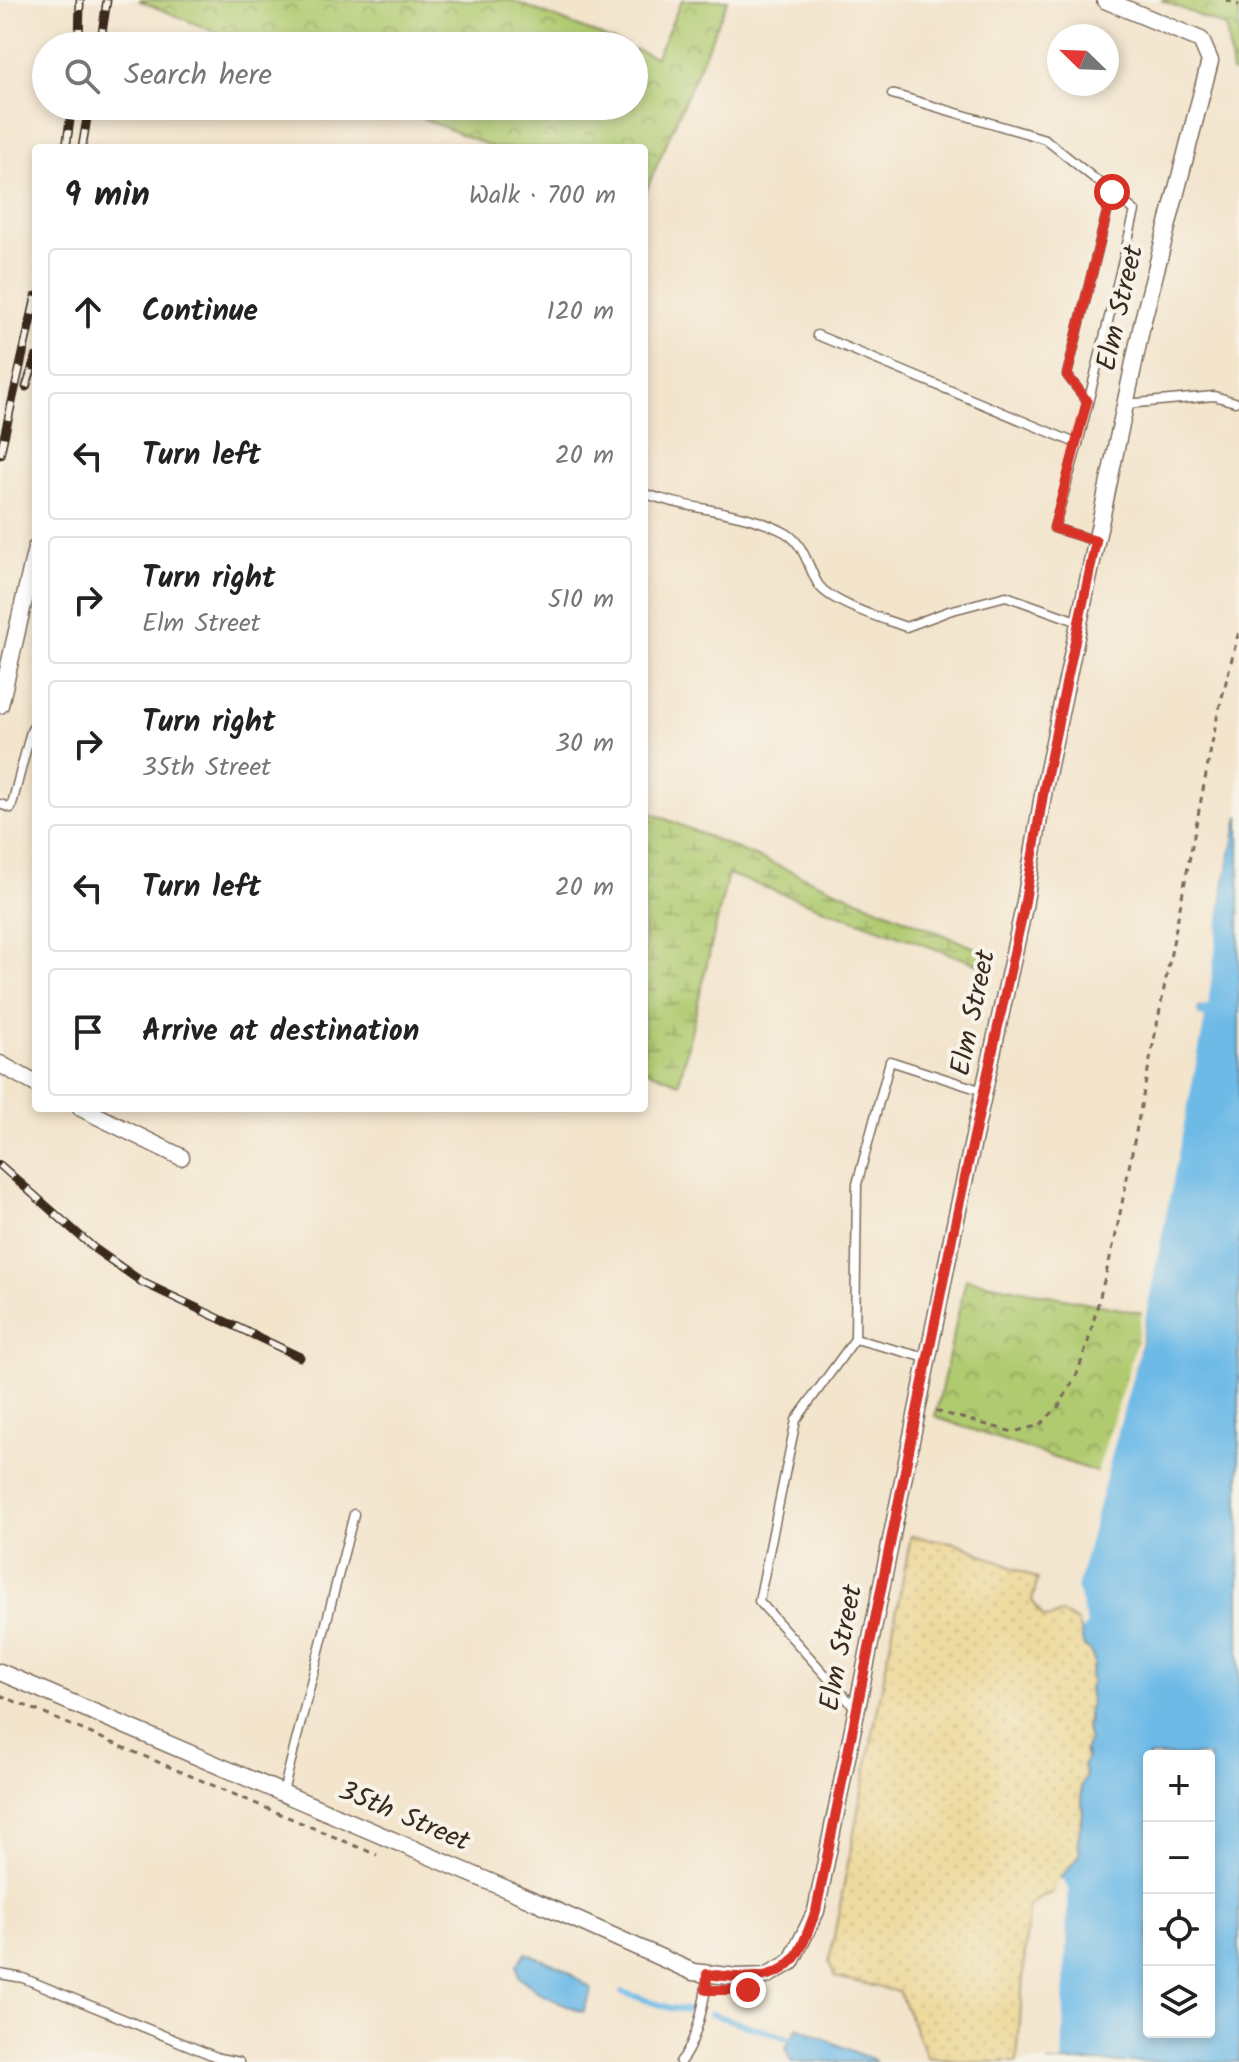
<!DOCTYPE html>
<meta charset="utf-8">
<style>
:root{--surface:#fff;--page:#f2f2f2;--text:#222;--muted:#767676;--line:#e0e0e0}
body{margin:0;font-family:Kalam,sans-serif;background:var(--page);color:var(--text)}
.controls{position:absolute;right:24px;bottom:24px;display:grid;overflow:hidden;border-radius:8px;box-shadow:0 4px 12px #0003}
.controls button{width:72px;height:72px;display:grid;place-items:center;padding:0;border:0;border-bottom:2px solid var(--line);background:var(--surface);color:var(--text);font:40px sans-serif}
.compass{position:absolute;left:1047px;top:24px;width:72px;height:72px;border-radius:50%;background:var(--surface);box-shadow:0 4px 12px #0003;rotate:293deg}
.stop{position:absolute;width:24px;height:24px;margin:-18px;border:6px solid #d93025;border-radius:50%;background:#fff}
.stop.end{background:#d93025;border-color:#fff;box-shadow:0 2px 8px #0008}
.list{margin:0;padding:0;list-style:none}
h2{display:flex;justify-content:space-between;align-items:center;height:104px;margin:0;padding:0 32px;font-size:34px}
h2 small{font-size:26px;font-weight:400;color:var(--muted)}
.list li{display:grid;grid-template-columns:52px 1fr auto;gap:24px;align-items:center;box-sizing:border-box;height:128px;margin:0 16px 16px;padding:0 16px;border:2px solid var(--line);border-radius:8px}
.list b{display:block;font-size:30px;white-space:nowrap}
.list p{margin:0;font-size:26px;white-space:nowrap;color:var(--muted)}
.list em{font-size:26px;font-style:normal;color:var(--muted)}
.icon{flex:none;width:44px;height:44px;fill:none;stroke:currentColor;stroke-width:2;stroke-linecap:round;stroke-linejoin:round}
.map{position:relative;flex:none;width:1239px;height:2062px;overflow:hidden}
.search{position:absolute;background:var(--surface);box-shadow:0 4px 12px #0003;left:32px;top:32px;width:616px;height:88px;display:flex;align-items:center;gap:20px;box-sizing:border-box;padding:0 28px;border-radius:44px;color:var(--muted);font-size:30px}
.panel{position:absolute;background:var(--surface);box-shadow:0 4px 12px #0003;left:32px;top:144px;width:616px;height:968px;border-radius:8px}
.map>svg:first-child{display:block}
</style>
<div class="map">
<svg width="1239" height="2062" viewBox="0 0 1239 2062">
<defs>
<pattern id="wetland-marsh" width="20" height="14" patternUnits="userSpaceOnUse" patternTransform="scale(2)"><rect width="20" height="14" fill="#b0ca6f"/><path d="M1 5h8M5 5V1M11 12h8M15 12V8" fill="none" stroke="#90a45b"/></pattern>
<pattern id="sand-dots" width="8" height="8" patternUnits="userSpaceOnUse" patternTransform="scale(2)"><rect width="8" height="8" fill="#eeda9e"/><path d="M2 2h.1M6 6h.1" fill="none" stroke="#cdbb88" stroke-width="1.8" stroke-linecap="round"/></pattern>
<pattern id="park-crowns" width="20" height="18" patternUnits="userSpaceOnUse" patternTransform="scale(2)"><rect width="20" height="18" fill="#b0ca6f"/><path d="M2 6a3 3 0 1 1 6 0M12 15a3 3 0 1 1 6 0" fill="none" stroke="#90a45b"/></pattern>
</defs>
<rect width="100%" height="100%" fill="#f7f3e8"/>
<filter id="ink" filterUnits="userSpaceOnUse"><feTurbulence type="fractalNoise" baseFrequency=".0125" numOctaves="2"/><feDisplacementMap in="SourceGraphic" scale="16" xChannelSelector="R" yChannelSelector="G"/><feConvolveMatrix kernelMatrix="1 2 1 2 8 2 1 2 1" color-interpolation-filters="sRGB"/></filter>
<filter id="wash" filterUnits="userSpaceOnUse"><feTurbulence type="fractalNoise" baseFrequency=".006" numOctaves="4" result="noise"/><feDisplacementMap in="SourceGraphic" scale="32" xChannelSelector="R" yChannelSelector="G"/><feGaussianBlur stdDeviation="1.8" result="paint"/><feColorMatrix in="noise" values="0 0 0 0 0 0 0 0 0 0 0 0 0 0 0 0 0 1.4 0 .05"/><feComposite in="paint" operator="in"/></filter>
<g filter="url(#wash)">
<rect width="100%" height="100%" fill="#f3e4cc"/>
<path fill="url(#wetland-marsh)" stroke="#767a46" stroke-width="2" d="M644,810L985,952L983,966L728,874L679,1083L644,1069Z"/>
<path fill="url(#sand-dots)" stroke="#94825e" stroke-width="2" d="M911,1536L957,1543L1038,1579L1032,1600L1043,1617L1050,1618L1061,1613L1078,1622L1094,1657L1095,1664L1090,1676L1092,1682L1089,1689L1092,1701L1086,1728L1089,1739L1084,1751L1087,1757L1086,1776L1081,1787L1083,1814L1078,1839L1080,1854L1052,1893L1041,1897L1028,1907L1017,2062H967L927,2057L899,1992L835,1977L829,1962Z"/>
<g fill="url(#park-crowns)" stroke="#767a46" stroke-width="2">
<path d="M138,0H511L627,46H249Z"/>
<path d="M682,0H728L644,195V148H494L393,106H634V49L656,57Z"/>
<path d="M1161,0H1239V75L1232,72L1226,27Z"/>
<path d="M966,1279L1147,1314L1136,1362L1102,1474L935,1417Z"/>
</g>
<g fill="#6dbae7" stroke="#547282" stroke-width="2" fill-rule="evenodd">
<path d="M1239,816V2062H1048L1055,1926L1061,1878L1080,1854L1078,1839L1083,1814L1081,1787L1086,1776L1083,1765L1087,1757L1084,1751L1089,1739L1086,1728L1089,1720C1086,1710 1093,1701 1089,1689L1092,1682L1090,1676L1095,1664L1090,1650L1084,1647L1078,1622L1068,1604L1141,1342L1163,1207L1202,1018L1196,1014L1198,1007L1205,1005L1224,882ZM1149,1756H1209V2032H1149Z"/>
<path d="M526,1953L563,1968L592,1989L583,2012L541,1994L518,1976L517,1965Z"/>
<path d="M798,2027L877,2062H791L786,2048Z"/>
</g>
<g fill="#f3e4cc">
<path d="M1239,812L1224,882L1208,1006L1198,1007L1197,1014L1205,1019L1138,1356L1077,1588L1087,1625L1081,1631L1078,1622L1070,1615L1064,1603L1080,1529L1137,1341L1159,1206L1198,1020L1193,1013L1195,1004L1201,1002L1220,881L1235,815Z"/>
<path d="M1061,1878L1068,1888L1062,2062H1044L1051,1926L1055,1889Z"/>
</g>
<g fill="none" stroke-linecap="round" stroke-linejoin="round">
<g stroke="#6dbae7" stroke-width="6">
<path d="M622,1992L670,2008L687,2010"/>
<path d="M711,2014L791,2039"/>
</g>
</g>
</g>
<g filter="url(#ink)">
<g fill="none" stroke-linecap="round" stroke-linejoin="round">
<g stroke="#7b6b5b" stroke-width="11">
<g id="lane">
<path d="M892,94L1045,139L1135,211L1078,444"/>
<path d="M817,335L1078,444L1054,528L1096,541"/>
<path d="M1087,401L1067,375L1112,192"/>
<path d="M1126,404L1214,396L1235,402"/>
<path d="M644,493C689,511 742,509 786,533C804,544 808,567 818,584C830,603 884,619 906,627L949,611L1006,596L1079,622"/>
<path d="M0,804L11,808L31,731L36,723"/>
<path d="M855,1339L927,1358"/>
<path d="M856,1709L759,1601L796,1420L855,1339L857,1184L890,1061L983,1091"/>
<path d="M283,1792L354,1514"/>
<path d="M0,1974L23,1978L219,2058L239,2062"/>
<path d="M680,2062C696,2044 706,1999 707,1974"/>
</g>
</g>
<g stroke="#7b6b5b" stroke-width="19">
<g id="street">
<path d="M0,705L36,548"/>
<path d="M0,1064L36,1084"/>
<path d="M81,1108L181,1157"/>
<path d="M0,1672L530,1899L693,1972L738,1977L766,1976L791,1962L816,1911L953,1233L1024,907L1044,789L1143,320L1210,61L1201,40L1105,0"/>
</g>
</g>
<g stroke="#7b6b5b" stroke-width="3" stroke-dasharray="6 6" stroke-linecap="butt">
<path d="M1226,0L1239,5"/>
<path d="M936,1411L1013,1432L1040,1425L1059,1406L1077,1374L1088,1342L1115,1239L1218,713L1239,631"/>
<path d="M0,1695L377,1855"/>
</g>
<use href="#lane" stroke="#fff" stroke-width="8"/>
<use href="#street" stroke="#fff" stroke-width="16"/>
<g stroke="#3b2a1e" stroke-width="9">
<g id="rail">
<path d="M79,46L80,0"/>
<path d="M100,46L107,0"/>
<path d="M66,148L72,106"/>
<path d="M82,148L89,106"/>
<path d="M26,387L36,357"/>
<path d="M0,455L36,296"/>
<path d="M0,1165L95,1249L142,1282L300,1357"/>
</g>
</g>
<use href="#rail" stroke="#f7f3e8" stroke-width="6" stroke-dasharray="18" stroke-linecap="butt"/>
</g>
</g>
<g fill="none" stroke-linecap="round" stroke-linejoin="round" filter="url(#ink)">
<path stroke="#d93025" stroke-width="10" d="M748,1990H706L707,1974C734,1977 770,1984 791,1962C803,1950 809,1927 816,1911L953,1233L1024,907L1044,789L1096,541L1054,528L1087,401L1067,375L1112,192"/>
</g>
<g text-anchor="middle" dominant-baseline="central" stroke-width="8" stroke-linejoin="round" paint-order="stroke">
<g font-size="28" fill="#3b2a1e" stroke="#f7f3e8">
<text transform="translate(1121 308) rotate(-77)">Elm Street</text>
<text transform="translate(974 1013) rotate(-78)">Elm Street</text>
<text transform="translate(842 1648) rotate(-79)">Elm Street</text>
<text transform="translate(404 1817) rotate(23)">35th Street</text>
</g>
</g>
</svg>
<div class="controls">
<button>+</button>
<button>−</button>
<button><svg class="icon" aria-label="locate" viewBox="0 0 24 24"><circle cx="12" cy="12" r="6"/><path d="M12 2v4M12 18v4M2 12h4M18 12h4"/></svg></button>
<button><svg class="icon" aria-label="layers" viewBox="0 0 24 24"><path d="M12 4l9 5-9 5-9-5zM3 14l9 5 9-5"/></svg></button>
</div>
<svg class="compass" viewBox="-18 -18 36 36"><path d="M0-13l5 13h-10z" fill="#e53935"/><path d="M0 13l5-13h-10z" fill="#767676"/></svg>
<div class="stop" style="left:1112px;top:192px"></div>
<div class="stop end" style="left:748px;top:1990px"></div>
<div class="search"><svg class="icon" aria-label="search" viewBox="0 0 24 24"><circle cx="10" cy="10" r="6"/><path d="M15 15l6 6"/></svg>Search here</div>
<section class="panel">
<h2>9 min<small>Walk · 700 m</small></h2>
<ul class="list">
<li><svg class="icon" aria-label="ahead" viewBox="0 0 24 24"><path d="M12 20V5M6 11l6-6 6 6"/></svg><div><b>Continue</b></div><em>120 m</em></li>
<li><svg class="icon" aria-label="left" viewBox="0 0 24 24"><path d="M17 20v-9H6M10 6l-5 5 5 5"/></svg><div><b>Turn left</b></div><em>20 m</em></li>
<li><svg class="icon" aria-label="right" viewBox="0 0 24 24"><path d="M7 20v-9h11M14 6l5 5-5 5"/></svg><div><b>Turn right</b><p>Elm Street</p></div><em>510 m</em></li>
<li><svg class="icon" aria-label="right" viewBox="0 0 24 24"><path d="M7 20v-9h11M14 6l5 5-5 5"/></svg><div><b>Turn right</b><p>35th Street</p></div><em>30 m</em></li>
<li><svg class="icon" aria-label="left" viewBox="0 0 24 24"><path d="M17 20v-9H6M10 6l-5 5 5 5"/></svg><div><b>Turn left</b></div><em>20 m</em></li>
<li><svg class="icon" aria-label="arrive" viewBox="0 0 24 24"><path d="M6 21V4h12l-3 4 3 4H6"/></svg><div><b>Arrive at destination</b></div></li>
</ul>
</section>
</div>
